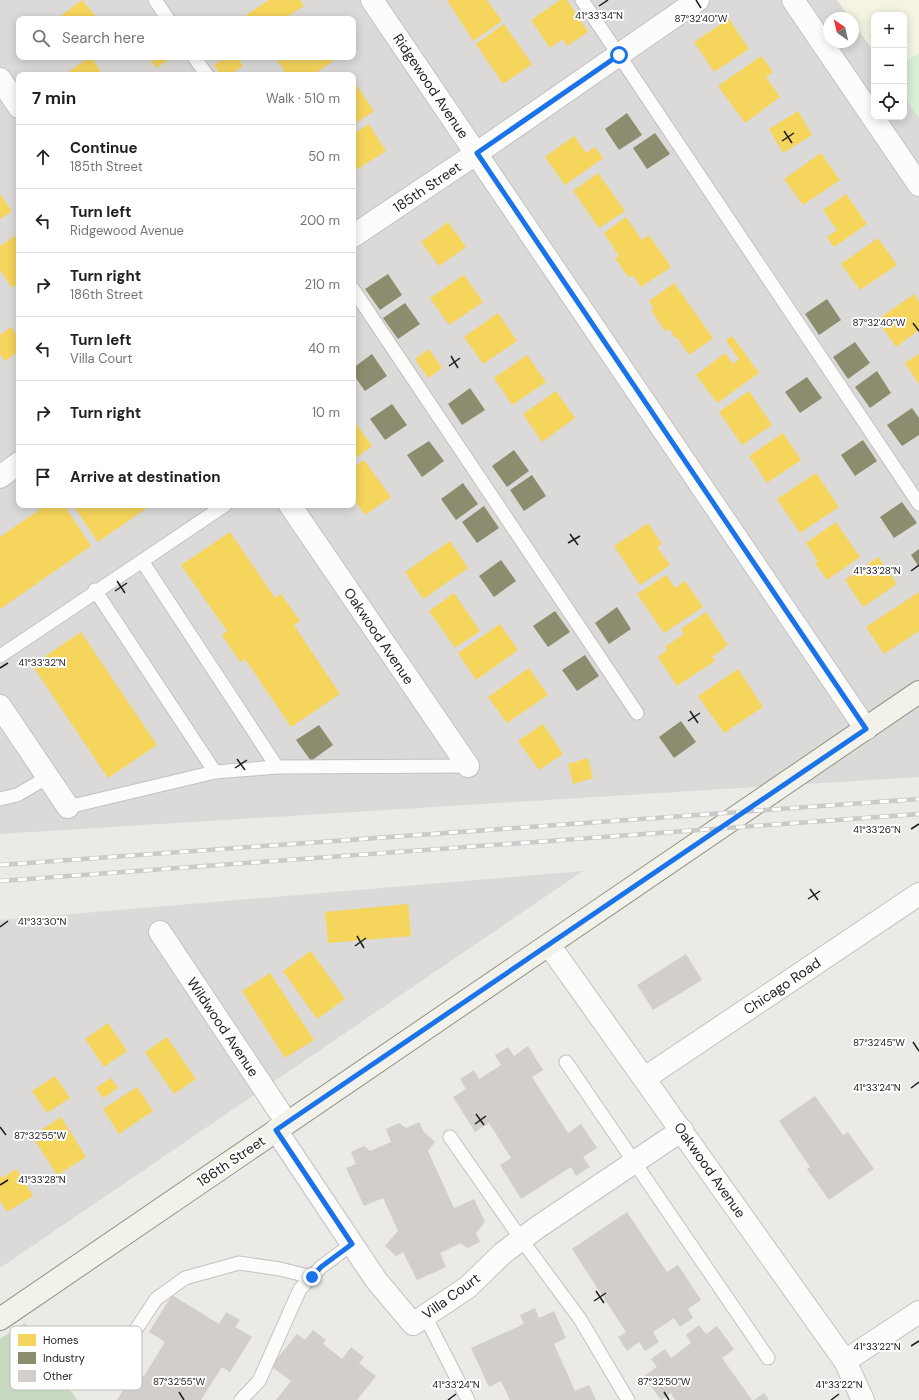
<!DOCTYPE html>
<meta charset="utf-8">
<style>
:root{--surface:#fff;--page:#f6f6f6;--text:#202124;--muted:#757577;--line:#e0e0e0}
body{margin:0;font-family:"DM Sans",sans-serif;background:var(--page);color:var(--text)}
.controls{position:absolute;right:12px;top:12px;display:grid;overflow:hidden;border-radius:8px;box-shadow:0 2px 10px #0003}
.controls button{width:36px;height:36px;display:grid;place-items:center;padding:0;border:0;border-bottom:1px solid var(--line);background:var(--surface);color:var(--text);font:20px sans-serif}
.compass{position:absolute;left:823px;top:12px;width:36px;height:36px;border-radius:50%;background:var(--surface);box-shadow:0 2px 10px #0003;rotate:326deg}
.stop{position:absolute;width:12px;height:12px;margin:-9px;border:3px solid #1a73e8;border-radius:50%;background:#fff}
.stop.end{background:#1a73e8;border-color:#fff;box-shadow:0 1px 4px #0008}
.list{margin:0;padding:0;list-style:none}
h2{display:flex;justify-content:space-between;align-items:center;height:52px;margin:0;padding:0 16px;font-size:17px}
h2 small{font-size:13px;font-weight:400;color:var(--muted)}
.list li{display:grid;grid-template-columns:26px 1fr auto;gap:12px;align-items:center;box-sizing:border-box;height:64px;padding:0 16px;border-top:1px solid var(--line)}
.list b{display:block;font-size:15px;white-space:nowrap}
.list p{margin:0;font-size:13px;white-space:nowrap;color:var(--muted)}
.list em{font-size:13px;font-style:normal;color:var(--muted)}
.icon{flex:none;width:22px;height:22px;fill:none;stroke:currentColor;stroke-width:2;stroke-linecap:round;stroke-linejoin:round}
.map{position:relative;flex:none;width:919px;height:1400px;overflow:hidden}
.search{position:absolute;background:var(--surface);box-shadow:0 2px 10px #0003;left:16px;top:16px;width:340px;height:44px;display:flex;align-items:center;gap:10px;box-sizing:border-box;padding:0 14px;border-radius:8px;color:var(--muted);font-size:15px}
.panel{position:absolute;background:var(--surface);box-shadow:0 2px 10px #0003;left:16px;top:72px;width:340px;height:436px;border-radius:8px}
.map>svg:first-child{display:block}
</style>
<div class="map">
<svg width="919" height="1400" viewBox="0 0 919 1400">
<rect width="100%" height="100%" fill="#eceae7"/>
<g fill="#dbdad8" fill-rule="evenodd">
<path d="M0,0H837L850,18H829V42H853V22L874,52V117H904V96L919,118V777L0,834ZM19,19H353V57H19ZM19,75H353V505H19Z"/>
<path d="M583,871L0,1268V920Z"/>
</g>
<path fill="#f5f4e3" d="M837,0H919V118L904,96V15H874V52L853,22V18H850Z"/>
<path fill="#c7d9be" d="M25,1323L77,1400H0V1339Z"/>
<path fill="#d7f0d6" d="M919,53V118L904,96V63Z"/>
<g fill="#f6d55c">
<path d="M82,0L98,19H57Z"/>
<path d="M269,0H300L304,6L284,19H248L246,15Z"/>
<path d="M447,0H487L502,21L473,41Z"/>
<path d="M560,0H567L588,32L567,46L563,39L550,48L531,20Z"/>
<path d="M729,19L749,49L714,72L694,42Z"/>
<path d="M504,24L532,64L503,84L476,44Z"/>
<path d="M761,56L773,72L766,77L780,97L745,123L718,86Z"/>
<path d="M91,57L103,75H64L90,57Z"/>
<path d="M149,57H173L156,68Z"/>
<path d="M227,57H237L243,66L229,75H221L214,65Z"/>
<path d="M275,57H330L333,61L313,75H287Z"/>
<path d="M353,80L374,111L353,125Z"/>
<path d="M798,111L812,135L783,153L769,129Z"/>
<path d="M369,124L386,151L353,172V134Z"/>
<path d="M574,136L586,153L595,147L603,158L565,185L545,157Z"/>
<path d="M821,153L840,180L803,205L784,179Z"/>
<path d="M598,173L625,211L599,228L573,191Z"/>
<path d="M0,194L12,211L0,219Z"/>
<path d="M846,194L867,224L834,247L827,237L837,230L823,210Z"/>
<path d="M626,217L642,240L649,235L671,267L641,287L633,275L629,278L615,258L619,256L604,233Z"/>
<path d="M448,222L466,247L439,266L421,242Z"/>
<path d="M19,233V283L12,288L0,270V246Z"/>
<path d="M878,238L897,265L860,290L841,264Z"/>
<path d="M464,275L483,302L449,325L430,298Z"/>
<path d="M674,283L713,338L689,355L677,337L675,338L669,329L665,331L651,310L654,308L649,301Z"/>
<path d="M914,294L919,302V330L896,347L877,320Z"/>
<path d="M498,313L517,341L483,364L464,337Z"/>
<path d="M11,327L19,338V351L5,361L0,354V335Z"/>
<path d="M732,336L759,373L717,403L696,375L725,353L733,364L739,359L726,341Z"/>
<path d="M429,349L442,368L428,378L415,359Z"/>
<path d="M919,354V384L905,363Z"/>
<path d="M527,355L546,382L512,405L494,378Z"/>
<path d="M556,391L575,418L542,442L523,414Z"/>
<path d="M749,391L772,425L742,445L719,412Z"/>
<path d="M353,419L372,446L353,460Z"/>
<path d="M783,433L801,460L767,483L749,456Z"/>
<path d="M364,460L391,497L365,515L353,498V467Z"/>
<path d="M816,473L839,507L800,533L777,499Z"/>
<path d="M46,505H64L91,546L0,609V537Z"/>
<path d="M73,505H151L98,542Z"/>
<path d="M836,522L860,557L827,580L815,563L818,561L806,543Z"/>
<path d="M648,523L662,544L657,547L670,565L640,585L614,546Z"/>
<path d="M230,532L275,598L281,594L300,621L294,625L340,694L291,727L245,659L240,662L222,635L227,631L181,565Z"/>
<path d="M450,541L468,568L423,599L405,572Z"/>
<path d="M878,557L897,584L863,607L845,580Z"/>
<path d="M666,575L675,588L685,581L703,607L664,633L637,594Z"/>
<path d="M919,592V631L884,654L866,627Z"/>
<path d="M454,593L480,631L455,648L429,611Z"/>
<path d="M706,612L728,645L712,657L715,661L677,686L658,657L667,650L665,647L684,634L681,629Z"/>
<path d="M500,624L518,650L476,680L458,653Z"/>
<path d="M81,632L157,745L108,778L32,665Z"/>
<path d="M529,668L548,695L507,723L488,697Z"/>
<path d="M738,669L763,707L724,733L698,696Z"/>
<path d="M543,724L563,754L539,770L518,741Z"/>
<path d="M588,758L593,778L573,784L568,764Z"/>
<path d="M408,904L411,936L328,943L325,912Z"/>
<path d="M311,951L345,999L317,1019L283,971Z"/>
<path d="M270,973L314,1040L285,1058L242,991Z"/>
<path d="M108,1023L127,1051L104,1067L85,1039Z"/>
<path d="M167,1037L196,1079L174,1094L145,1052Z"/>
<path d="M55,1076L70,1098L47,1113L32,1091Z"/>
<path d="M111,1078L118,1088L103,1098L96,1088Z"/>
<path d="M137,1087L153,1111L119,1134L103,1109Z"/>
<path d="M61,1117L86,1157L57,1175L32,1136Z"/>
<path d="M16,1169L33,1196L7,1212L0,1201V1175L2,1178Z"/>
</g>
<g fill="#8c8c6e">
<path d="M627,113L642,135L619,150L605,129Z"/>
<path d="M655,133L670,154L647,169L633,148Z"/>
<path d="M388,274L402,295L380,310L365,289Z"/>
<path d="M827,299L841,320L819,335L805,314Z"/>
<path d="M405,303L420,324L398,339L383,318Z"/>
<path d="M855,342L870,363L848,379L833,357Z"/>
<path d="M372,354L387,376L365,391L353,374V368Z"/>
<path d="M877,371L891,393L870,408L855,387Z"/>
<path d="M807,377L822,398L800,413L785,392Z"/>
<path d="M470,388L485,410L462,425L448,404Z"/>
<path d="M392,404L407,425L385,440L370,419Z"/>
<path d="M912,408L919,418V435L902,446L887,425Z"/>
<path d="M863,440L877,461L855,476L841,455Z"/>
<path d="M429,441L444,461L422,477L407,455Z"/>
<path d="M514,450L529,471L507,487L492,466Z"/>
<path d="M532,475L546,496L524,511L510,490Z"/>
<path d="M463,483L478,504L456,520L441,499Z"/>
<path d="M902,502L917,523L894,538L880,517Z"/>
<path d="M484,506L499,528L477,543L462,522Z"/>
<path d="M919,549V567L911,555Z"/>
<path d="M501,560L516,581L494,597L479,576Z"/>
<path d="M617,607L631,629L609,644L595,623Z"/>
<path d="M555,611L570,632L548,647L533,626Z"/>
<path d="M585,655L599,676L577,691L562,670Z"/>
<path d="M681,721L696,742L674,758L659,737Z"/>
<path d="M319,725L333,745L311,761L296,740Z"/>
</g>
<g fill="#d1cecc">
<path d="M686,954L702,980L653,1010L637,985Z"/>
<path d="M528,1046L543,1070L532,1077L568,1133L581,1124L597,1148L583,1157L590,1167L576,1176L571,1167L521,1199L500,1165L511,1158L489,1123L475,1132L453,1097L466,1089L460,1079L474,1070L479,1079L501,1065L495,1055L508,1047L514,1056Z"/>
<path d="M815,1096L843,1135L848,1132L874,1169L829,1200L807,1169L810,1167L779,1121Z"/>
<path d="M419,1122L424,1132L435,1142L428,1151L454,1208L474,1199L485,1222L476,1233L480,1242L467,1248L461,1243L440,1253L446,1267L417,1280L403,1252L396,1256L385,1246L398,1231L383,1198L364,1206L346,1168L356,1164L351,1152L364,1146L370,1151L391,1142L386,1129L399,1123L406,1128Z"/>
<path d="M627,1212L667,1272L678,1265L701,1300L688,1309L693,1318L680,1327L674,1318L653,1332L659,1342L645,1351L639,1342L627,1351L618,1337L626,1332L572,1249Z"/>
<path d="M172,1295L219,1324L226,1312L240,1320L235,1327L252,1337L230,1372L222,1367L201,1400H117L135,1371L144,1376L165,1342L149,1332Z"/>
<path d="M535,1308L539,1318L554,1311L566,1338L554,1344L575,1391L589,1385L596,1400H510L501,1381L489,1387L471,1348L524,1324L520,1315Z"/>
<path d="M699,1325L706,1334L717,1326L734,1349L722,1358L752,1400H675L671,1393L661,1400L644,1376L657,1367L651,1359L665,1349L671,1358L691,1343L686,1335Z"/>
<path d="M313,1330L326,1340L323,1344L342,1359L351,1347L364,1357L359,1363L376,1376L357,1400H276L291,1381L271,1366L297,1334L305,1340Z"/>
<path d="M764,1393L769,1400H754Z"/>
</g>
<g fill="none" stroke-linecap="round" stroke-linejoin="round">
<g stroke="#c3c2c1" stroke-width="15">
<g id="lane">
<path d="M155,0L168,19"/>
<path d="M582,0L919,504"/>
<path d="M194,57L207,75"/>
<path d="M353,289L637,713"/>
<path d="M142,561L225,505"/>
<path d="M95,590L215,772L277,767"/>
<path d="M0,656L142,561L277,767L468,766"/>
<path d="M0,799L17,795L48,777"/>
<path d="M68,807L215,772"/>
<path d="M566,1062L768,1358"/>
<path d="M450,1137L521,1239L580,1319L628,1400"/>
<path d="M425,1316L468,1400"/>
<path d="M134,1349L135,1331L156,1299L185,1278L239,1263L280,1269L312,1277"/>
<path d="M241,1400L259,1381L300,1289L321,1267L352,1244"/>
</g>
</g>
<g stroke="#c3c2c1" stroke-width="24">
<g id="street">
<path d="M372,0L866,729"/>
<path d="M793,0L919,185"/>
<path d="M0,79L19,107"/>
<path d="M353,236L477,153L698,0"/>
<path d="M0,477L19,463"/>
<path d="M290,505L468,766"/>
<path d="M0,706L68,807"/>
<path d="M160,932L287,1123"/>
<path d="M549,945L845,1361L863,1400"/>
<path d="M645,1078L919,894"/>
<path d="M276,1130L376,1280L413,1324L468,1287L503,1253L538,1227L682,1130"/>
<path d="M845,1361L919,1312"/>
</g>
</g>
<g stroke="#939480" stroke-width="24">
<path id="secondary" d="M0,1319L919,692"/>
</g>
<use href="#lane" stroke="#fcfcfb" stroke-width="13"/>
<use href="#street" stroke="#fcfcfb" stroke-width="22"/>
<use href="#secondary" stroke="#f2f2eb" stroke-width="22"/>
<g stroke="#cacac9" stroke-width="4.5">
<g id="rail">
<path d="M0,865L919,799"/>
<path d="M0,881L919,814"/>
</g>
</g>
<use href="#rail" stroke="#fff" stroke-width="3" stroke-dasharray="9" stroke-linecap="butt"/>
</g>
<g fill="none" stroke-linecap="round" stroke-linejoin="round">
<path stroke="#1a73e8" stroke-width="5" d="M312,1277L321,1267L352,1244L276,1130L866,729L477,153L619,55"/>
</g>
<path fill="none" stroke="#1e1e1e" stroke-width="1.5" d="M696,0L701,8M599,6L608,0M784,131L792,143M782,141L794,133M913,323L919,331M451,356L458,368M449,366L460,358M570,534L578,545M568,543L580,536M911,571L919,565M117,581L125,593M115,591L127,583M0,668L8,663M690,711L698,723M688,721L700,713M237,759L245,770M235,768L247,760M911,829L919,824M810,889L818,900M808,899L820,891M0,927L8,921M357,936L364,948M355,946L366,938M913,1042L919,1051M911,1088L919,1082M476,1114L484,1125M475,1124L486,1116M0,1127L6,1135M0,1185L8,1180M596,1291L604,1303M594,1301L606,1293M911,1346L919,1341M179,1392L184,1400M664,1392L669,1400M448,1400L456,1394M831,1400L839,1394"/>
<g text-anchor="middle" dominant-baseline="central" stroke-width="4" stroke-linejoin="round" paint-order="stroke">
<g font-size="14" fill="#1e1e1e" stroke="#fff">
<text transform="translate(431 86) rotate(56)">Ridgewood Avenue</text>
<text transform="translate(427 187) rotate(-34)">185th Street</text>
<text transform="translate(379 636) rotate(56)">Oakwood Avenue</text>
<text transform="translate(782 986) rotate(-34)">Chicago Road</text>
<text transform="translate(223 1027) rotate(56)">Wildwood Avenue</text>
<text transform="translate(231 1161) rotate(-34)">186th Street</text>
<text transform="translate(710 1170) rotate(55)">Oakwood Avenue</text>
<text transform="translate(451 1296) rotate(-36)">Villa Court</text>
</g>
</g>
<rect x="10" y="1326" width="132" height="64" rx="6" fill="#fff" stroke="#bcbcbc" stroke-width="1"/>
<rect x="18" y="1334" width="18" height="12" fill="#f6d55c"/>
<rect x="18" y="1352" width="18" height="12" fill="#8c8c6e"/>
<rect x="18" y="1370" width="18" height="12" fill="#d1cecc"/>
<g font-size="11" fill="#1e1e1e">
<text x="43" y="1344">Homes</text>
<text x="43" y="1362">Industry</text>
<text x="43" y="1380">Other</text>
</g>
<g font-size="10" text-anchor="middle" fill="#1e1e1e" stroke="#fff" stroke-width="4" stroke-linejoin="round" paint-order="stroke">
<text x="599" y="19">41°33'34"N</text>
<text x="701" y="22">87°32'40"W</text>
<text x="879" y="326">87°32'40"W</text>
<text x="877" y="574">41°33'28"N</text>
<text x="42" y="666">41°33'32"N</text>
<text x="877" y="833">41°33'26"N</text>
<text x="42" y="925">41°33'30"N</text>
<text x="879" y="1046">87°32'45"W</text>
<text x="877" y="1091">41°33'24"N</text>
<text x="40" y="1139">87°32'55"W</text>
<text x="42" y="1183">41°33'28"N</text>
<text x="877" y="1350">41°33'22"N</text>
<text x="179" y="1385">87°32'55"W</text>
<text x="664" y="1385">87°32'50"W</text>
<text x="456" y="1388">41°33'24"N</text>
<text x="839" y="1388">41°33'22"N</text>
</g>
</svg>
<div class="controls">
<button>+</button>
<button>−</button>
<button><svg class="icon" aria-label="locate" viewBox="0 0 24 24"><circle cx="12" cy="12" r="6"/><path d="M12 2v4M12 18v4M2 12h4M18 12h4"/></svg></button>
</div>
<svg class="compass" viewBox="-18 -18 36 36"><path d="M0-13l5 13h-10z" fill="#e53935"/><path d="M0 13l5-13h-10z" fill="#757577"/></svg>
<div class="stop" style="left:619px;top:55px"></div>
<div class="stop end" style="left:312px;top:1277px"></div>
<div class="search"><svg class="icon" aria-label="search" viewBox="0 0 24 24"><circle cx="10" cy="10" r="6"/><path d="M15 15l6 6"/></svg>Search here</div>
<section class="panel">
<h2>7 min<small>Walk · 510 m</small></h2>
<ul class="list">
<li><svg class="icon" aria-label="ahead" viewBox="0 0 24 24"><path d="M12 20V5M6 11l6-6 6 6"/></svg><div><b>Continue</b><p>185th Street</p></div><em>50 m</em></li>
<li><svg class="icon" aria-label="left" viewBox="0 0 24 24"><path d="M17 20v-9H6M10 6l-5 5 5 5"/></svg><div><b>Turn left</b><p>Ridgewood Avenue</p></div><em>200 m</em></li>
<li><svg class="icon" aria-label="right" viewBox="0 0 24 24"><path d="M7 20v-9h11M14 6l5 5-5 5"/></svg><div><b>Turn right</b><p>186th Street</p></div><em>210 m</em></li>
<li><svg class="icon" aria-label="left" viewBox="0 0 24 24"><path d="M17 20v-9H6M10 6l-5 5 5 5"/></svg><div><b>Turn left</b><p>Villa Court</p></div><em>40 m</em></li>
<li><svg class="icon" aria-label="right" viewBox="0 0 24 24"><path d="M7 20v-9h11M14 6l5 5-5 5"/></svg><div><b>Turn right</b></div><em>10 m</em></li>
<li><svg class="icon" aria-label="arrive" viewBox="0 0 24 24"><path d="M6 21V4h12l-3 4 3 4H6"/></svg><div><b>Arrive at destination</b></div></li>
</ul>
</section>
</div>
